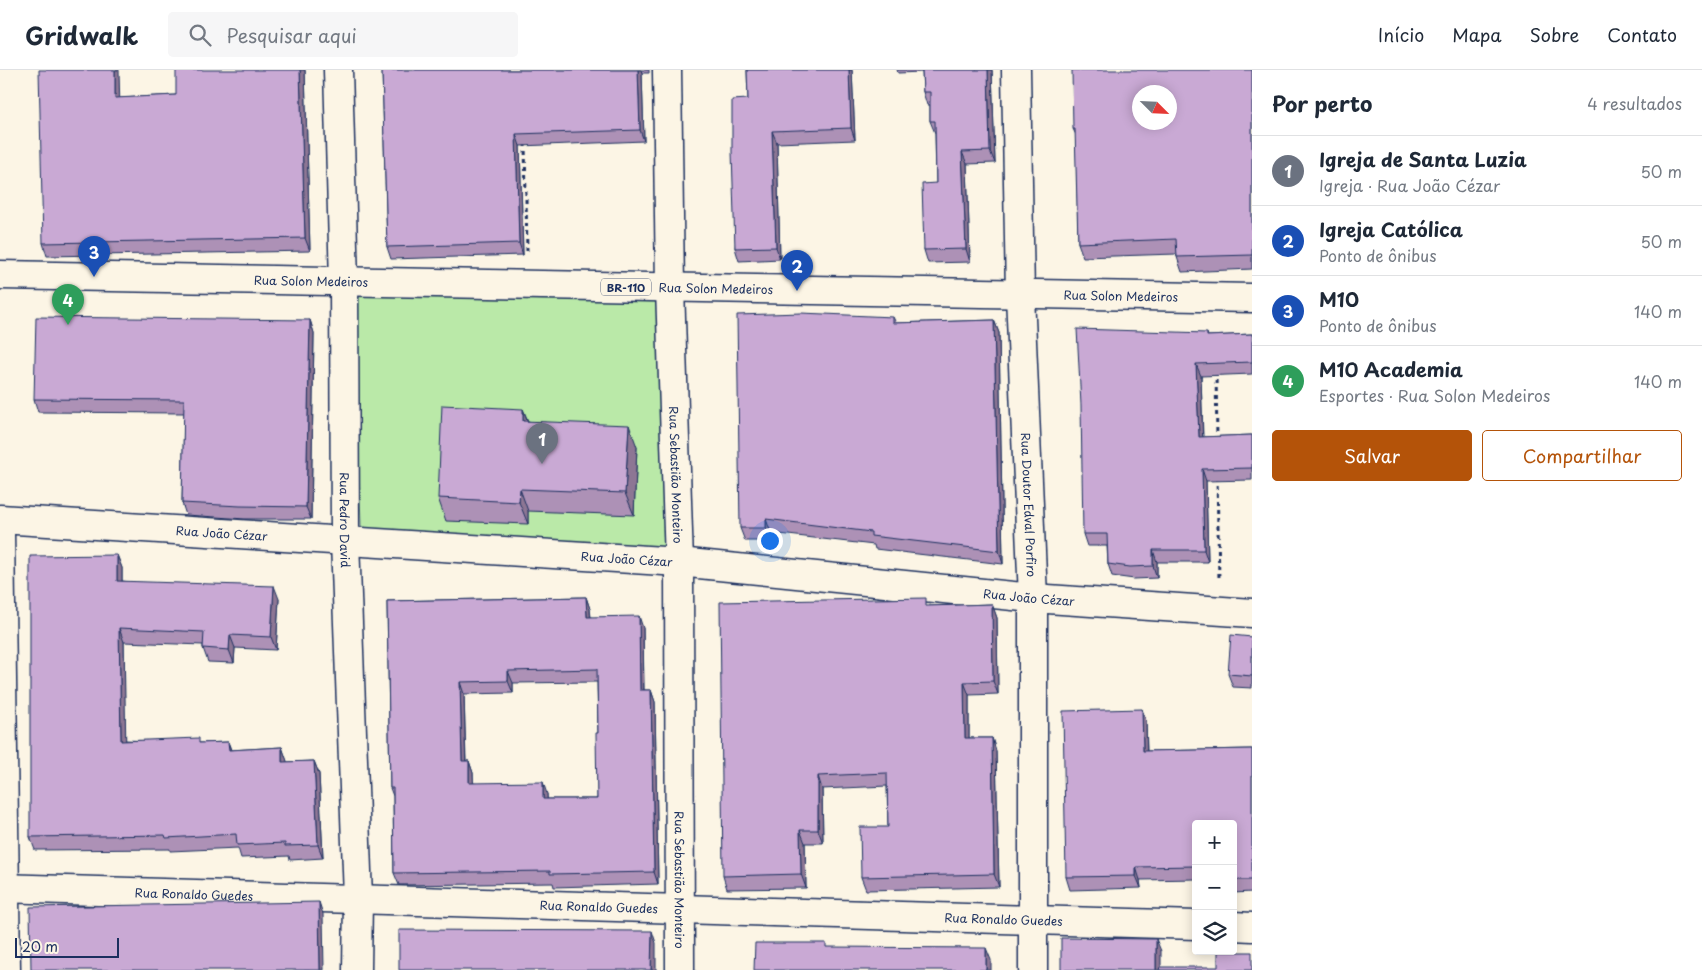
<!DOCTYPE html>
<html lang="pt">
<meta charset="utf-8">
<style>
:root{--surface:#fff;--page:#f6f6f7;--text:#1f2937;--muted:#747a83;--line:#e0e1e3;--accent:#b45309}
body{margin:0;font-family:"Playpen Sans",sans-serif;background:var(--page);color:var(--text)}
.controls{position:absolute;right:15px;bottom:15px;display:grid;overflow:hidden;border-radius:5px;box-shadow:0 2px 12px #0003}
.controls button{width:45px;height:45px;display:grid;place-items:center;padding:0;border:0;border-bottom:1px solid var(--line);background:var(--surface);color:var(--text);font:25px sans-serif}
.compass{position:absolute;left:1132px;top:15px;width:45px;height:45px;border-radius:50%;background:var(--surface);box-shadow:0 2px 12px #0003;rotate:114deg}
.scale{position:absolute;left:15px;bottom:12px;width:104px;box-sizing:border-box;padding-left:5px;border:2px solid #1b2f5e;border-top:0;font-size:14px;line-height:18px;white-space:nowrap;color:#1b2f5e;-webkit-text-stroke:4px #fcf5e5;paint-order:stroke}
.you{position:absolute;left:769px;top:470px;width:18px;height:18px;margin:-12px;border:4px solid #fff;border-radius:50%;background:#1a73e8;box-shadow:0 0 0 8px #1a73e833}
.badge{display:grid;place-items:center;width:32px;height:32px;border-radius:50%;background:var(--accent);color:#fff;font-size:16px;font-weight:700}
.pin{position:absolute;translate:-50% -41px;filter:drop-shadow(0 1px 2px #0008)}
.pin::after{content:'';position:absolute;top:26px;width:18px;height:15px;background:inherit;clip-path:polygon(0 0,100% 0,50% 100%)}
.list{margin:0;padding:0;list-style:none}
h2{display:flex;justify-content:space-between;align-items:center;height:65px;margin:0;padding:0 20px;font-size:21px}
h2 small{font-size:16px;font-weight:400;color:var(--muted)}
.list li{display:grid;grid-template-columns:32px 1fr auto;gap:15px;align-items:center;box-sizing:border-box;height:70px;padding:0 20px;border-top:1px solid var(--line)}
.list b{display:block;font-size:19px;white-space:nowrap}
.list p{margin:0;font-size:16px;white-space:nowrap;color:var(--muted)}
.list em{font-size:16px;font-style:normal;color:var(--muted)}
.actions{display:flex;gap:10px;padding:15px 20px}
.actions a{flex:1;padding:11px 0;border:1px solid var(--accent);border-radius:5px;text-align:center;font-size:18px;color:var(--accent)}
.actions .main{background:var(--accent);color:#fff}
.icon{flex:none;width:28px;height:28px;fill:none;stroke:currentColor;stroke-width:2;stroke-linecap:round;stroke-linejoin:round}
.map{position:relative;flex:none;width:1252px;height:900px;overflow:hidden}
header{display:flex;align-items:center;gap:30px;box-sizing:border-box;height:70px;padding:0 25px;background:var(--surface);border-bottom:1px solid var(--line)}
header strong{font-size:24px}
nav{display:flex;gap:28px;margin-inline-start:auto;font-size:18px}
.search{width:350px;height:45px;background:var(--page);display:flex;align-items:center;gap:12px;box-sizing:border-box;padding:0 18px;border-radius:5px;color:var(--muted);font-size:19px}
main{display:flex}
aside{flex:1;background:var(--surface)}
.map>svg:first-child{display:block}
</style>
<header>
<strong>Gridwalk</strong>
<div class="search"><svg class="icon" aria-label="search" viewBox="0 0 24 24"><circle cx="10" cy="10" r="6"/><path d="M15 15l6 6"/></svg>Pesquisar aqui</div>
<nav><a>Início</a><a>Mapa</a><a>Sobre</a><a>Contato</a></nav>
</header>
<main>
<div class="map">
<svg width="1252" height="900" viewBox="0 0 1252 900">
<rect width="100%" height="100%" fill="#fcf5e5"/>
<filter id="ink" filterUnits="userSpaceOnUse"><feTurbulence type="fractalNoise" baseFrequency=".02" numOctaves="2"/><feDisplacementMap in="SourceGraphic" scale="10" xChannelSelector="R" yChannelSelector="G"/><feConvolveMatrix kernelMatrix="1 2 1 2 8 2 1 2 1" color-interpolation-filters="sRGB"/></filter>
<g filter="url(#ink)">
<path fill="#bae9a8" stroke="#6a8c83" d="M351,223L680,227L686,500L362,473Z"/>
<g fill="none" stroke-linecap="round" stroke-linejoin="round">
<g stroke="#1b2f5e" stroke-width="31">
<g id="minor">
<path id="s1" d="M338,0L344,212L345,471L358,828L357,900"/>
<path id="s2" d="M667,0L670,218L679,492L680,900"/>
<path id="s3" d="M1016,0L1020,225L1033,528V900"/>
<path id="s4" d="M0,449L679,492L1033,528L1252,543"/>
<path d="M0,462L6,900"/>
<path id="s5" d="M0,818L1196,855"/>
<path d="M1233,856L1252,857"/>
</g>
</g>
<g stroke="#1b2f5e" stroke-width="31">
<g id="major">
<path id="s6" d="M0,205L1252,228"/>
</g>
</g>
<g stroke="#1b2f5e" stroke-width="3" stroke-dasharray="4 4" stroke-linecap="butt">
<path d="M525,73L527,182"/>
<path d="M1216,302L1217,370"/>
<path d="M1217,407L1219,510"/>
</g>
<use href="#minor" stroke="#fcf5e5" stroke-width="28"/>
<use href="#major" stroke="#fcf5e5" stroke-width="28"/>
</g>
<g fill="#ad91b6" stroke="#1b2f5e" fill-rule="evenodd">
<path d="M305,0L310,181L47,186L43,173L120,28L176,25Z"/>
<path d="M382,0H649V3H642L644,71L520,76L523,185L391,189L387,177Z"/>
<path d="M747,0H852L855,70L777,73L780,189L739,191L735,178L748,29Z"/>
<path d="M897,0H992L995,93L967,94L970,192L928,193L924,180L936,113L935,63L930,51V35H927L923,22L922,2L898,3Z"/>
<path d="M1252,0V199L1182,202L1176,184L1083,187L1078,173L1076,65L1073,59Z"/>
<path d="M893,247L896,253L994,250L999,263L1003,494L875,479L874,475L771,463V471H745L740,458Z"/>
<path d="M310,250L314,263L311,449H245L186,445L182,433L184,343L38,342L34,329Z"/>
<path d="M1207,263L1208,266L1252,264V304L1201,306L1203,367L1252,365V410L1206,411L1208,492H1157V508L1134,509L1112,506L1108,494L1107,476H1087L1083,464Z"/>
<path d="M523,339L528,351L637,377L634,445L528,441V454L446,451L438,428Z"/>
<path d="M117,485L122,498V511L279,529L276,580L235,578L234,593L208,592L203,578V575L124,572L125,670L201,673L228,672L231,680L282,677L287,692L314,691L319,704L323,788L290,790L289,786L241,788L238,778L170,781V779L35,780L30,767Z"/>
<path d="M586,527L590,539L591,547L643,558L644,620H651L655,632L658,814L554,817L553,813L399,815L394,803L393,726L390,718L387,531ZM597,612L598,663L597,729H547V724L473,713V703L469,691H466L464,624L513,623V613Z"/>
<path d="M992,534L997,548L998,624L969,625V668H992L996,681L999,817L866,820L861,807L888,757L887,716L822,719L823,773H805L806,818L727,819L723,806L929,536Z"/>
<path d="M1252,567V618L1233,617L1228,604Z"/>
<path d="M1146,651L1147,681L1252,679V822L1233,823V754H1196V809L1140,810L1141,818L1070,820L1066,807Z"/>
</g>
<g fill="#8d7694" stroke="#1b2f5e">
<path d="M115,0H119L120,41L115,28Z"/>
<path d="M300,0H305L310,181L305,168Z"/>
<path d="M638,0H641L642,3L644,71L640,60Z"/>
<path d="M849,0H852L855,70L851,58Z"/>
<path d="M988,0H992L995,93L990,81Z"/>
<path d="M772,61L777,73L780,189L776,177Z"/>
<path d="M516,64L520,76L523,185L519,173Z"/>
<path d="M962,82L967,94L970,192L966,179Z"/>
<path d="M310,250L314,263L311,449L306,437Z"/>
<path d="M994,250L999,263L1003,494L999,481Z"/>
<path d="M1196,294L1201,306L1203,379L1199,367Z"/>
<path d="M523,339L531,361L523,351Z"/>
<path d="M629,355L637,377L634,445L625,423Z"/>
<path d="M1202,399L1206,411L1208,492L1204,480Z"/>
<path d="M520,419L528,441V454L519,432Z"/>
<path d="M766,449L771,463V471L766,458Z"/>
<path d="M1153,480L1157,492V508L1153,496Z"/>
<path d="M117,485L122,498V524L117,511Z"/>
<path d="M274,516L279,529L276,580L271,567Z"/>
<path d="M586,527L590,539L591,559L587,547Z"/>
<path d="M992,534L997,548L998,624L993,611Z"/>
<path d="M639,546L643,558L644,632L640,620Z"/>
<path d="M119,558L124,572L126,684L121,671Z"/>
<path d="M230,565L235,578L234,593L229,580Z"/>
<path d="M508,601L513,613V623L508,611Z"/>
<path d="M460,612L464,624L466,703L462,691Z"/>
<path d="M964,612L969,625V681L965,668Z"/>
<path d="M651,620L655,632L658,814L654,802Z"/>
<path d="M1142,639L1146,651L1147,694L1143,681Z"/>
<path d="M992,668L996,681L999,817L994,804Z"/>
<path d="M228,672L233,685L229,680Z"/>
<path d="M282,677L287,691V705L282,692Z"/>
<path d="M314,691L319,704L323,788L318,775Z"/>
<path d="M469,691L473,703L474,726L469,713Z"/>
<path d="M818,706L822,719L823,773L818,760Z"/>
<path d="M543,712L547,724L548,742L543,729Z"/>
<path d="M800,760L805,773L806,818L801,804Z"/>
<path d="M1136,797L1140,810L1141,818L1136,806Z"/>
<path d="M319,832L323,844L324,900H320Z"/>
<path d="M652,861L656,873V900H651Z"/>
<path d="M1156,869L1161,881V900H1156Z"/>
<path d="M986,878L991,890V900H986Z"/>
</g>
<g fill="#c9a9d4" stroke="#1b2f5e" fill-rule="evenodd">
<path d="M39,0H115V28L176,25V0H300L305,168L43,173Z"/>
<path d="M382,0H638L640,60L516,64L519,173L387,177Z"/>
<path d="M747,0H849L851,58L772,61L776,177L735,178L732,82V30L748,29Z"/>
<path d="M922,0H988L990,81L962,82L966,179L924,180L922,114L936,113L935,51H930V22H923Z"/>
<path d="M1072,0H1252V185L1177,187L1176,169L1078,173L1075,59H1073ZM1140,22H1170V52H1140Z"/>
<path d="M801,243L893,247V253L994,250L999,481L871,466V462L766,449V458H740L737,245Z"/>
<path d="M36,247L310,250L306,437L240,436L182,433L184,330L34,329Z"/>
<path d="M1077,259L1207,263V266L1252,264V292L1196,294L1199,367L1252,365V398L1202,399L1204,480H1153V496L1130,497L1108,494L1107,464H1083L1081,335Z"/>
<path d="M442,335L523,339V351L629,355L625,423L520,419L519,432L438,428Z"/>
<path d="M117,485V511L274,516L271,567L230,565L229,580L203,578L204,562L119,558L121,671L199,668V673L228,672L229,680L282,677V692L314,691L318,775L285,776V773L237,775L236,764L166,768L165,765L30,767V486Z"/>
<path d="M586,527L587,547L639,546L640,620H651L654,802L550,804V801L394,803L393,718H390L387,531ZM597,599L598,663H596L597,729H543V712L469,713V691H462L460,612L508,611V601Z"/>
<path d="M926,528V536L992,534L993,611L964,612L965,668H992L994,804L861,807L860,757H888L887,703L818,706V760H800L801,804L723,806L720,532Z"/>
<path d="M1231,565L1252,567V606L1228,604Z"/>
<path d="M1142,639L1143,681L1252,679V810H1233V754H1196V796L1136,797V806L1066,807L1063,641Z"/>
<path d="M319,832L320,900H31L30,837Z"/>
<path d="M399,860L652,861L651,900H399Z"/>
<path d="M1061,868L1156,869V900H1061Z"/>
<path d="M755,873H826V877L986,878V900H754Z"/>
<path d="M1218,882H1252V900H1159L1160,897H1218Z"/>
</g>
</g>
<g text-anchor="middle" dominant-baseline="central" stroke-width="5" stroke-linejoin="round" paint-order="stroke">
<rect fill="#fcf5e5" stroke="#5e6a86" stroke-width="1" x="601" y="208.5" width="50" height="17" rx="4"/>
<g font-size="11" font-weight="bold" fill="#1b2f5e">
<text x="626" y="217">BR-110</text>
</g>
<g font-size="12" fill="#1b2f5e" stroke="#fcf5e5">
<text stroke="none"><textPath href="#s6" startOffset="311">Rua Solon Medeiros</textPath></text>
<text stroke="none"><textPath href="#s6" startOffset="716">Rua Solon Medeiros</textPath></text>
<text stroke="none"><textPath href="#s6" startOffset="1121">Rua Solon Medeiros</textPath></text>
<text stroke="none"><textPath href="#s2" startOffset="405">Rua Sebastião Monteiro</textPath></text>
<text stroke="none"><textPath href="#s3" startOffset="435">Rua Doutor Edval Porfiro</textPath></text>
<text stroke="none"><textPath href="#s1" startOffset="450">Rua Pedro David</textPath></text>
<text stroke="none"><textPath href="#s4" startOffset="222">Rua João Cézar</textPath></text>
<text stroke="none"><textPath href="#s4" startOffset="628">Rua João Cézar</textPath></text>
<text stroke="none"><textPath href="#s4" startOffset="1032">Rua João Cézar</textPath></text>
<text stroke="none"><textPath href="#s2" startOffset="810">Rua Sebastião Monteiro</textPath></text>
<text stroke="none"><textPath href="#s5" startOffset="194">Rua Ronaldo Guedes</textPath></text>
<text stroke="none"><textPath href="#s5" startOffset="599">Rua Ronaldo Guedes</textPath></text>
<text stroke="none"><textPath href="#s5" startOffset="1004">Rua Ronaldo Guedes</textPath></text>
</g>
</g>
</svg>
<div class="controls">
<button>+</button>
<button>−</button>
<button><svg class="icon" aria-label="layers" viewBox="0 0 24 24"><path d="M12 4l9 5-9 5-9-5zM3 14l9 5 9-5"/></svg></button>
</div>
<svg class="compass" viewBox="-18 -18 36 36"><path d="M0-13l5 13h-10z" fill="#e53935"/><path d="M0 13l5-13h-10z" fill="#747a83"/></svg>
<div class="scale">20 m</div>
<div class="you"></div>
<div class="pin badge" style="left:542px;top:394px;background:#6b7280">1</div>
<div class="pin badge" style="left:797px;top:221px;background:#1a4fb4">2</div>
<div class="pin badge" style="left:94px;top:207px;background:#1a4fb4">3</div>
<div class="pin badge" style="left:68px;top:255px;background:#2e9e5b">4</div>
</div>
<aside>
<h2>Por perto<small>4 resultados</small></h2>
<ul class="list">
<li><span class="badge" style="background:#6b7280">1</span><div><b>Igreja de Santa Luzia</b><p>Igreja · Rua João Cézar</p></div><em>50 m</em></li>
<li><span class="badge" style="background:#1a4fb4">2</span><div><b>Igreja Católica</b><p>Ponto de ônibus</p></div><em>50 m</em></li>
<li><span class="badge" style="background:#1a4fb4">3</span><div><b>M10</b><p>Ponto de ônibus</p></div><em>140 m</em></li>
<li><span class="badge" style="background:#2e9e5b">4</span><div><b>M10 Academia</b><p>Esportes · Rua Solon Medeiros</p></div><em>140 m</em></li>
</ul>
<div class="actions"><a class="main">Salvar</a><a>Compartilhar</a></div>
</aside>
</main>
